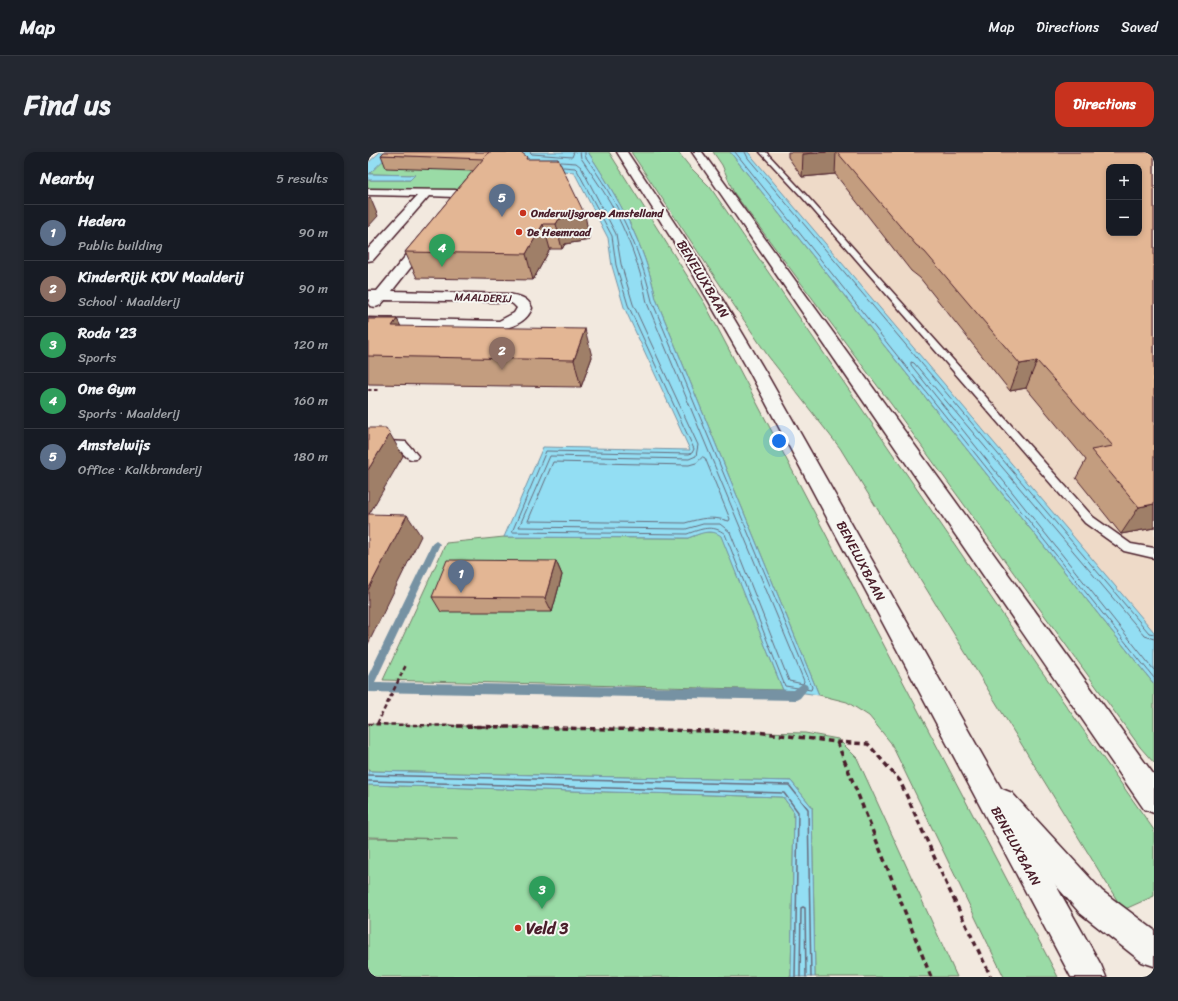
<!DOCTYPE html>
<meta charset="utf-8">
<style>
:root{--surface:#171b24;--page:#242831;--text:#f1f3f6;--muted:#9ea1a6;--line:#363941;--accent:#c8321e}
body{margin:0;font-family:Sriracha,sans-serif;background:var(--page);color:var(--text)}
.controls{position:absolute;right:12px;top:12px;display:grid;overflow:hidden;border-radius:8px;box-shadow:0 2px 6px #0003}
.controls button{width:36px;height:36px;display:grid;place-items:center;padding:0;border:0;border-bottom:1px solid var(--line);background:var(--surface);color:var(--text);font:20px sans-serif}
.you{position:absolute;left:411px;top:289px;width:14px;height:14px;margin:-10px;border:3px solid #fff;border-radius:50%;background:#1a73e8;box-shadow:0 0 0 6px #1a73e833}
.badge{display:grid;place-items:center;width:26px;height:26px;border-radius:50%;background:var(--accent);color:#fff;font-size:13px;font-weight:700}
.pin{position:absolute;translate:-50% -33px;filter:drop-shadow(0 1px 2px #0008)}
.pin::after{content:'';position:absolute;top:21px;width:14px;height:12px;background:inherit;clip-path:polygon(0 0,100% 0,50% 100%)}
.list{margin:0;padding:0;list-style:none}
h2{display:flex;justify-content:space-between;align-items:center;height:52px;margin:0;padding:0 16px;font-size:17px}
h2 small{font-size:13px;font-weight:400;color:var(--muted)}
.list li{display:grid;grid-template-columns:26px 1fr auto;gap:12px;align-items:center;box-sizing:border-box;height:56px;padding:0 16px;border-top:1px solid var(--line)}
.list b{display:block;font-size:15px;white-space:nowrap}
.list p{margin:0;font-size:13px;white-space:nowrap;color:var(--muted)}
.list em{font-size:13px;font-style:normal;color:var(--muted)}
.map{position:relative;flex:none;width:786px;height:825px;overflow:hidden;border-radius:12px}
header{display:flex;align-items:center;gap:24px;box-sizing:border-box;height:56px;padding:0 20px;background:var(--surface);border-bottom:1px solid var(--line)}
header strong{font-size:19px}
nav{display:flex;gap:22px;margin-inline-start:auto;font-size:14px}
.intro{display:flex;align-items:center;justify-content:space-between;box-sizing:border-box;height:96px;padding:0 24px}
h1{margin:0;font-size:28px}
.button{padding:10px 18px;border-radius:12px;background:var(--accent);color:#fff;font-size:14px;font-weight:700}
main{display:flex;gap:24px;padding:0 24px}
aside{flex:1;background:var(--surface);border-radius:12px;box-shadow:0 2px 6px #0003}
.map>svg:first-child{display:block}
</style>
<header>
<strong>Map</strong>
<nav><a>Map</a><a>Directions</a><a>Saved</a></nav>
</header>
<div class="intro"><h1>Find us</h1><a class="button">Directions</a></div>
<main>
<aside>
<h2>Nearby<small>5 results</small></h2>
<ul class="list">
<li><span class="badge" style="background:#5c6f8a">1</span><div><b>Hedera</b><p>Public building</p></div><em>90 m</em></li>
<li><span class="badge" style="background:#8d6e63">2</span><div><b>KinderRijk KDV Maalderij</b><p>School · Maalderij</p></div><em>90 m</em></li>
<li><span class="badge" style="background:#2e9e5b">3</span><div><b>Roda '23</b><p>Sports</p></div><em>120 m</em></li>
<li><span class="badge" style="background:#2e9e5b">4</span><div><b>One Gym</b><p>Sports · Maalderij</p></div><em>160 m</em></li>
<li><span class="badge" style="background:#5c6f8a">5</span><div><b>Amstelwijs</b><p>Office · Kalkbranderij</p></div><em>180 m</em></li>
</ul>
</aside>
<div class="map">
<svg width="786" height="825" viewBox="0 0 786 825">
<rect width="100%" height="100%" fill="#f2e9df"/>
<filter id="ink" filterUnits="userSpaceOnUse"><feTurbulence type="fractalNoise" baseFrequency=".025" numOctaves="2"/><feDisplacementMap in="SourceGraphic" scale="8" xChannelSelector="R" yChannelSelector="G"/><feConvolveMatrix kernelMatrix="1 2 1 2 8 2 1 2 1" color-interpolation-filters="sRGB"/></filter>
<g filter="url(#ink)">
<path fill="#eedac8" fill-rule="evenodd" d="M346,0H786V564ZM741,15H771V81H741Z"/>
<g fill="#9adba6" stroke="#727d68">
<path d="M23,0H149L107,38H0V28H42L47,23L0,22Z"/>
<path d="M220,0H241L337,152L690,825H636L523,591L501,564L479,550L451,543L288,147C276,90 251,48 220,0Z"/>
<path d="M263,0H310L322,15L342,35L670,514L786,678V744L755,758L472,296L400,204Z"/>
<path d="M345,0H362L786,532V611L772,595L526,256L366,41L354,13Z"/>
<path d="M336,380H348L353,383L415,538L15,528L78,391L136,385L320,386Z"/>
<path d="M0,572L437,581L470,587L489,606L589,825H447L444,655L423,629L0,619Z"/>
<path d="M0,633L415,645L426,660L423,825H0V686L90,687L0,685Z"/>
</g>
<g fill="#93def3" stroke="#7692a3">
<path d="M12,0H24L1,22L47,23L42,28H0V11Z"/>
<path d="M149,0H220C251,48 276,90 288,147L451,543L415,538L353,384C343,376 331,382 320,386L136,385L175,295L322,298L256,155L244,114L240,86L206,20L136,14Z"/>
<path d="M362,0H380L786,480V532Z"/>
<path d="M0,619L423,629L444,655L447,825H423L426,660L415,645L0,633Z"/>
</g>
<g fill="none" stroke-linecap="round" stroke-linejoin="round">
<g stroke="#676b7b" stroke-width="1">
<path d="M162,0L164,2L204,5L206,0"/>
<path d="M367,0L786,526"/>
<path d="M377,0L380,6L781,481L786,482"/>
<path d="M193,10L208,11L213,15L248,82L253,112L265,152L330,293L328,304L321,307L182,304L151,375L318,377L335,372H352L362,380L421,529L435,532L436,529L279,151C273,116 259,81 242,50C233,35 223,21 213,6L212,0"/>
<path d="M195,15L207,16L209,18L244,84L248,113L260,153L326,297L324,301L321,302L178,299L144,380L319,382C333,377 345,372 357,382L417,534L443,538L444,535L284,149C271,94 250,50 217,4V0"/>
<path d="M335,305L337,306L362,367L361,369C343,364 334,366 317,371L160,369L185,310L321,313L328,311Z"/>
<path d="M786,487L777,484L546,211L543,210V213L786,518"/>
</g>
<g stroke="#676b7b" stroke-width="1.5">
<path d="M0,623L421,633L440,657L443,825"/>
<path d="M0,629L416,641L430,660L427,825"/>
<path d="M432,825L433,756L435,755L437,756L438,825"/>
</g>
<path fill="#7692a3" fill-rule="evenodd" d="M68,389L72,392L7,530L426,538L435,531L439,533L440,536L432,546L428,548L0,540V524L64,392Z"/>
<g stroke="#4a1f2b" stroke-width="3">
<g id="lane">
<path d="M392,0H398L438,43L725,365L763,392L786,396V406L756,399L717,371L434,45Z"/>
<path d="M0,288L38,290L50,304L48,307C40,309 36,302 31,297L0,296Z"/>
</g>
</g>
<g stroke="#4a1f2b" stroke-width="3">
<path id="street" d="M0,37L87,38L96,41L98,43L96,48L24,139L141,142C151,144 160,145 164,156C159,171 142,176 127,178L0,176V166L131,169L146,161L149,156L145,152L141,150L17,148C12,154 10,156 2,154L0,151L2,147H0V139H9L86,45L61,44L5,108L0,109V97L49,44L0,43Z"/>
</g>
<g stroke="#4a1f2b" stroke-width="3">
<path id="secondary" d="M634,637L644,641L734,739L786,778V814L774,810L712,761L624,661L620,651L624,641Z"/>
</g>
<g stroke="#4a1f2b" stroke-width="3">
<g id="primary">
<path d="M249,0H259L331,108L397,219L733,813L738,825H703L381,219L317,108Z"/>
<path d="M324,0H334L786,623V661L776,657Z"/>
</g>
</g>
<path stroke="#4a1f2b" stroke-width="2" stroke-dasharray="3.5 2.5" stroke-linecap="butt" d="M0,238H10"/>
<g stroke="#4a1f2b" stroke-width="2.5" stroke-dasharray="4.5 3" stroke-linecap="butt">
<path d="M0,572L137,575"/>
<path d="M9,572L38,513"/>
</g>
<g stroke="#4a1f2b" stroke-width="3.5" stroke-dasharray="5.5 4" stroke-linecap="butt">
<path d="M89,574L389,580L469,590L500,592L532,629L578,731L623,825"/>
<path d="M469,590L563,825"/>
</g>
<use href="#lane" fill="#f6f6f2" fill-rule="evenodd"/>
<use href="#street" fill="#f6f6f2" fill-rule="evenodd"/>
<use href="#secondary" fill="#f6f6f2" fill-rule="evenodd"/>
<use href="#primary" fill="#f6f6f2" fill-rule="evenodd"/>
</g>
<g fill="#c39d7f" stroke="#4a1f2b">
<path d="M420,0H786V376L753,382L708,326L718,308L658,236L642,239L552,126L543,119L467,22L434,25L420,5Z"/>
<path d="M13,3L159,7L222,88L197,92L194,97H182L165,128L49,126L37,100L105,19L18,16Z"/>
<path d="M0,167H29L33,175L224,205L213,235L0,232Z"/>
<path d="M188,409L194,423L184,460H73L64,445Z"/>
</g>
<g fill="#9f7f68" stroke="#4a1f2b">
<path d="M458,0H468L467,22L434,25L435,2Z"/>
<path d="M2,45L10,64L0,75V47Z"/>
<path d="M217,63L222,88L197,92L194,97L188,72L191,67Z"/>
<path d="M175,72L182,97L165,128L158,102Z"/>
<path d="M29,167L42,194L24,174Z"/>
<path d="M217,177L224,205L213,235L206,208Z"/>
<path d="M669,209L658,236L642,239L652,212Z"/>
<path d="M22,282L35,304L0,364V318Z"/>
<path d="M786,352V376L753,382L771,355Z"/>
<path d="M39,363L53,384L0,492V438Z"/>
<path d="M188,409L194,423L184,460L177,446Z"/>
</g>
<g fill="#e3b694" stroke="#4a1f2b" fill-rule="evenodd">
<path d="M16,0H121L116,7L13,3Z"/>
<path d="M121,0H153L159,5L158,7H190L217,63L191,67L188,72H175L158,102L37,100Z"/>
<path d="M434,0H458L435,2Z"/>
<path d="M469,0H786V352L771,355L723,298L745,294L669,209L652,212L557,100L548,93ZM741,15H771V81H741Z"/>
<path d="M0,167H29L24,174L217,177L206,208L0,204Z"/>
<path d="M0,276H18L22,282L0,318Z"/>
<path d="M0,362L39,363L0,438Z"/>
<path d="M79,408L188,409L177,446L64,445Z"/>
</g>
</g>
<g fill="#c8321e" stroke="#f6f6f2" stroke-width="1.5">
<circle cx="155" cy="61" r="4"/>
<circle cx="151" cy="80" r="4"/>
<circle cx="150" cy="776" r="4"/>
</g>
<g text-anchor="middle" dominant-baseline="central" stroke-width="4" stroke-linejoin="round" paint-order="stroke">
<g font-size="11" font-weight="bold" fill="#4a1f2b" stroke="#f6f6f2" text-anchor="start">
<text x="163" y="61">Onderwijsgroep Amstelland</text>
<text x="159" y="80">De Heemraad</text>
</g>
<g font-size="11" fill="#4a1f2b" stroke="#f6f6f2">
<text transform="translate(115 146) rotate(2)">MAALDERIJ</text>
</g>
<g font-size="13" fill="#4a1f2b" stroke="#f6f6f2">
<text transform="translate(335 127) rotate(59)">BENELUXBAAN</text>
<text transform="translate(493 409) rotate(62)">BENELUXBAAN</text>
<text transform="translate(648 694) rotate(61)">BENELUXBAAN</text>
</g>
<g font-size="16" font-weight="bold" fill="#4a1f2b" stroke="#f6f6f2" text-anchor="start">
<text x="158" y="776">Veld 3</text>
</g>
</g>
</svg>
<div class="controls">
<button>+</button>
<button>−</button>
</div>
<div class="you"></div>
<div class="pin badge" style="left:93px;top:441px;background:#5c6f8a">1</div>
<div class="pin badge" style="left:134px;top:218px;background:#8d6e63">2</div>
<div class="pin badge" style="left:174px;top:757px;background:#2e9e5b">3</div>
<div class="pin badge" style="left:74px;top:115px;background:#2e9e5b">4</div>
<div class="pin badge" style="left:134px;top:65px;background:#5c6f8a">5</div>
</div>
</main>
